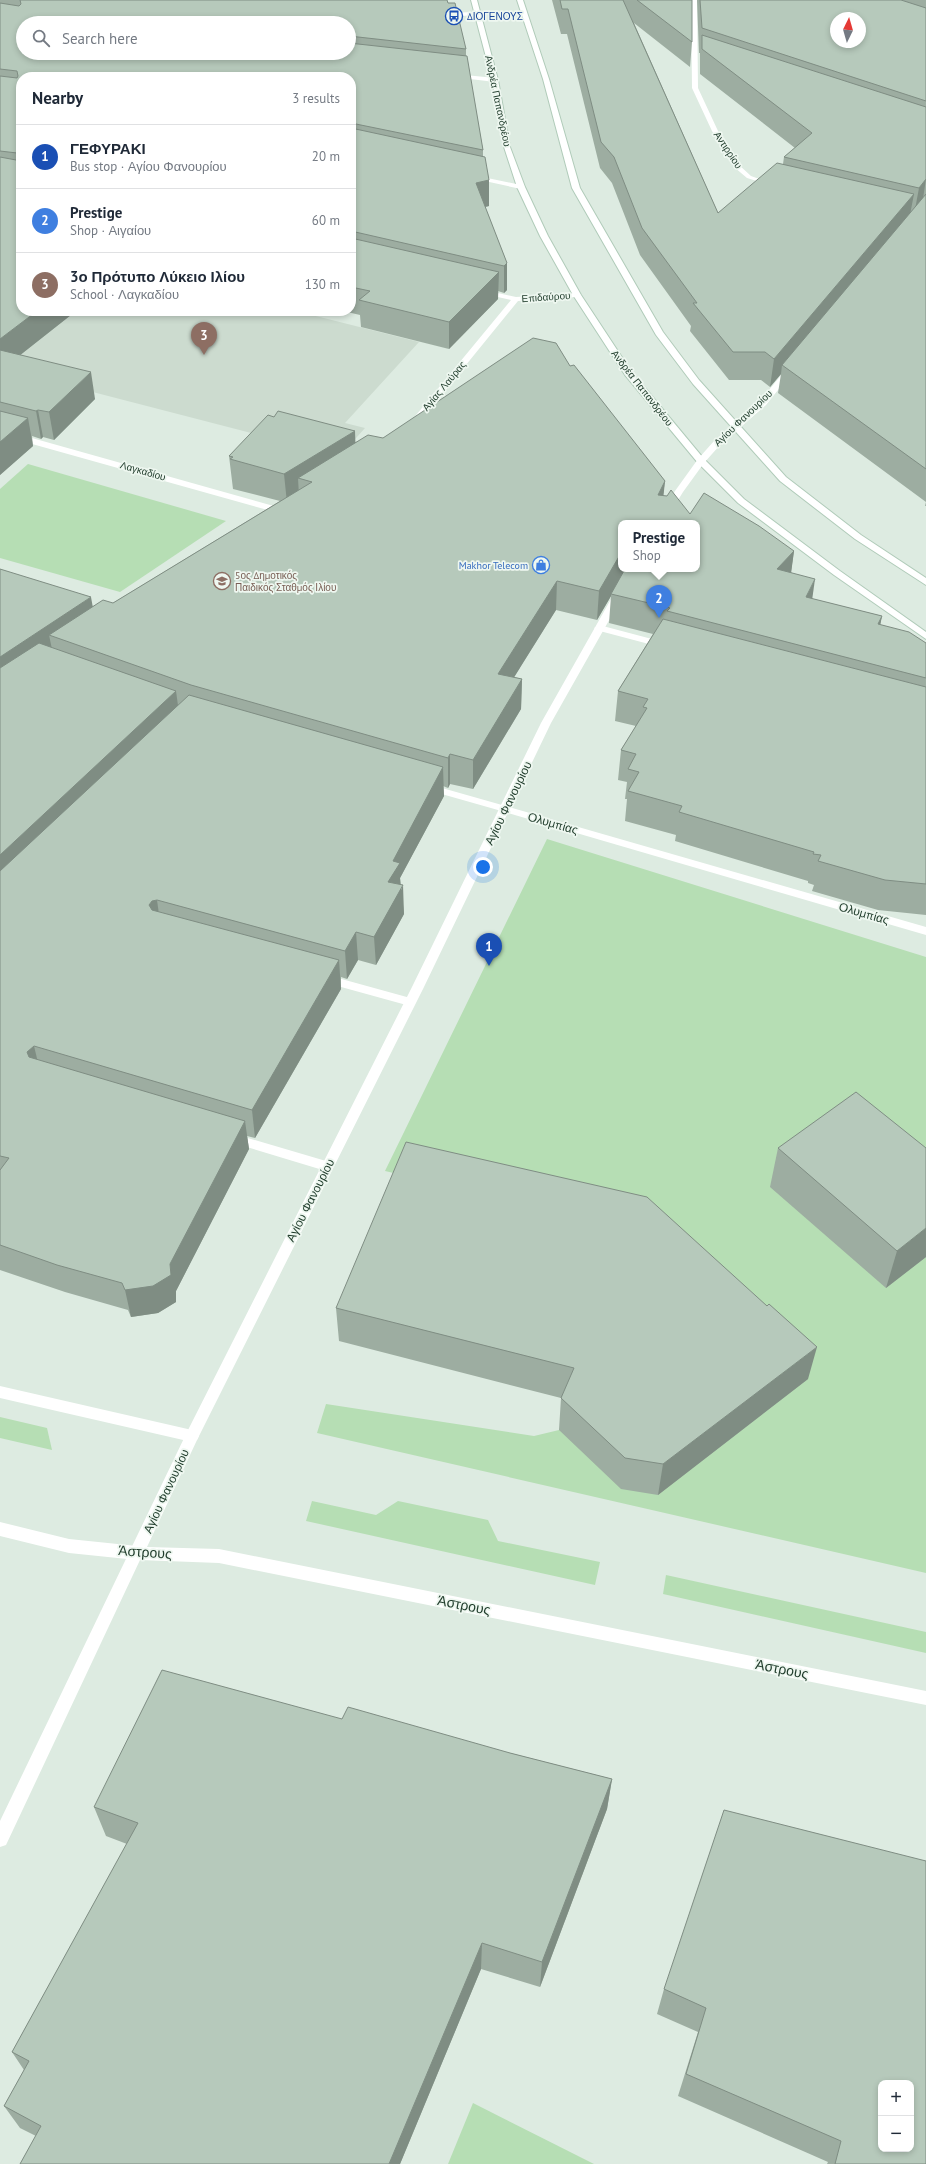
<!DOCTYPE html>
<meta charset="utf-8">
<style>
:root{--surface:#fff;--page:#f2f2f3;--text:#1f2937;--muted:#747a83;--line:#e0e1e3;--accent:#fd4955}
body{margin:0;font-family:"PT Sans",sans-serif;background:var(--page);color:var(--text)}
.controls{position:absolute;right:12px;bottom:12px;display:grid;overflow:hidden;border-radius:8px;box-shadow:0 2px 6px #0003}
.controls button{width:36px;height:36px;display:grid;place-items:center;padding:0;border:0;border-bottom:1px solid var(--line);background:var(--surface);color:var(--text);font:20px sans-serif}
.compass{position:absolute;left:830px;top:12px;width:36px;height:36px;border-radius:50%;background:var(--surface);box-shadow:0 2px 6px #0003;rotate:5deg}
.you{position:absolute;left:483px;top:867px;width:14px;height:14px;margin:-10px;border:3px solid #fff;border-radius:50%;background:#1a73e8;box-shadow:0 0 0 6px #1a73e833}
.badge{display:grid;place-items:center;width:26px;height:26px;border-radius:50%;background:var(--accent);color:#fff;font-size:13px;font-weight:700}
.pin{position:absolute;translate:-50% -33px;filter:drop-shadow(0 1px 2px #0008)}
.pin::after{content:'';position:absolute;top:21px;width:14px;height:12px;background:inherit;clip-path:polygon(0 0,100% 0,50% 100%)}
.popup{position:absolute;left:618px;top:520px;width:82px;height:52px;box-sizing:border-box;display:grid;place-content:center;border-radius:8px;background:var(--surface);filter:drop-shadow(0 1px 3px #0005);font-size:13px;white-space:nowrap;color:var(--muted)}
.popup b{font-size:15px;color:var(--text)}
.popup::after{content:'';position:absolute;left:50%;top:100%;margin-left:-8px;border:8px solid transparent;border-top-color:var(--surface)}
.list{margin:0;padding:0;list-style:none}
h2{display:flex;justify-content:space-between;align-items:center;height:52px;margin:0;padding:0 16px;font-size:17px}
h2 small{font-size:13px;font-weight:400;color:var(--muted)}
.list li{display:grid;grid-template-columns:26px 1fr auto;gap:12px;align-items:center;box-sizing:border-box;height:64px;padding:0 16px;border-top:1px solid var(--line)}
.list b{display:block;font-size:15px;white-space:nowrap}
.list p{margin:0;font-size:13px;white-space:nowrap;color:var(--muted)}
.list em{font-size:13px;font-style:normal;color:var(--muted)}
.icon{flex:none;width:22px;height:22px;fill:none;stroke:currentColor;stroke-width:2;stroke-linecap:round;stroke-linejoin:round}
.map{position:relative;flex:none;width:926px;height:2164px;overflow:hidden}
.search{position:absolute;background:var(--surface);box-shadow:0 2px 6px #0003;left:16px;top:16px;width:340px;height:44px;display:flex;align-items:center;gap:10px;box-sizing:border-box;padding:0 14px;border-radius:22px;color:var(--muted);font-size:15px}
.panel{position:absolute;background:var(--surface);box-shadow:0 2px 6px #0003;left:16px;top:72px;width:340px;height:244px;border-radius:16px}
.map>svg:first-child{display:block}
</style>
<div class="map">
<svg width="926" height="2164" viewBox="0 0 926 2164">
<rect width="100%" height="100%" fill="#ddebe1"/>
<path fill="#ccdbcf" d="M0,237L21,311H296L419,342L345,423L365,428L340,456L0,368Z"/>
<g fill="#b6deb4">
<path d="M28,464L226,521L120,592L0,558V489Z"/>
<path d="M547,839L926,957V1573L317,1433L326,1404L534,1436L559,1430L642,1231L385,1171Z"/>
<path d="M0,1417L47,1428L52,1450L0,1438Z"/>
<path d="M312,1501L376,1515L398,1501L488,1520L498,1541L600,1562L595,1585L306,1521Z"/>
<path d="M666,1575L926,1632V1653L663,1594Z"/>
<path d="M473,2103L594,2164H448Z"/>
</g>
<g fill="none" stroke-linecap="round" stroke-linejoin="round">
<g stroke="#b0cbb9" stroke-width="2">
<g id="secondary">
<path d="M471,0H477L498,80L510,147L525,187L548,236L581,295L631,371L704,459L744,499L840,571L926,632V639L834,575L738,503L698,463L625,375L573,295L540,236L517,187L504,147L492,80Z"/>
<path d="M517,0H523L549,79L580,188L663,332L699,380L786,477L861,535L926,578V585L855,539L780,481L693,384L656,335L572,188L543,79Z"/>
</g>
</g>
<path fill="#fff" fill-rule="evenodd" d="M505,806L926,927V935L501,811L500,809Z"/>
<g fill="#fff" fill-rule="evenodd">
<path d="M691,0H697L698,88L718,131L739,165L751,176L773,184V186L747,178L734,167L712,131L692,88Z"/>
<path d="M478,12L480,15L442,17L439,15L442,13Z"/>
<path d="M455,74L495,78L498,80L495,82L453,77V75Z"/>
<path d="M473,175L521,185L525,187L521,189L471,178V176Z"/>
<path d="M480,289L516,297L577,293L581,295L577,297L518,301L418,424H412V420L511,300L480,293Z"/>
<path d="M0,429L288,510L289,512L285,515L282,514L0,435Z"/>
<path d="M599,625L667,643L669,645L664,648L596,630L594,628Z"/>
<path d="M428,784L509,807L510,809L505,812L424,789L423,787Z"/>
<path d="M327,975L414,999L416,1002L410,1006L323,982L321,979Z"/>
<path d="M234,1134L326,1161L330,1163L332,1166L330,1169L326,1171L230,1142L228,1139L230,1136Z"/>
<path d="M0,1386L192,1430L197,1432L199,1436L197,1440L192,1442L0,1398Z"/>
<path d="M0,1522L69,1539L137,1546L142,1548L144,1553L142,1558L137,1560L69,1553L0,1536Z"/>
</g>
<g fill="#fff" fill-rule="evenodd">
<path d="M787,368L794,370L766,405L720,445L704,463L683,492L664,523H656L675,491L698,459L714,441L760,401Z"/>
<path d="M628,569H638L551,723L423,989L197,1440L147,1547L219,1549L926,1691V1705L219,1563L140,1560L6,1845L0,1847V1821L187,1432L411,989L541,723Z"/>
</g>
<use href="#secondary" fill="#fff" fill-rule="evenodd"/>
</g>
<g fill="#9dada1" fill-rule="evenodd">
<path d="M0,0H447L448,3L466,49V56L483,150V157L489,180V206L485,207L507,263V290L504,293L498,291V299L449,349L361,327L360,315L343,311H351V77H21L76,311L20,355L95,399L54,440L43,437L41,439L32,436L33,446L0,475ZM23,23H349V53Z"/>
<path d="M552,0H692V42L690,67L634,23L718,213L783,164L784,157L795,148L700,74V53H699L697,0H926V506H925L926,502L778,393L781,374L770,387L761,380H729L690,331L691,326L640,255L612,183L600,168L567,34H561Z"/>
<path d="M570,366L665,481L663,495L690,514L794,551L791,572L812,599L882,616L880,625L926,643V915L878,910L812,891L814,885L808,883V881L675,841L676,835L625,821L627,799H625L627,782L618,780L621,750L636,726L615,721L618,691L653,634L609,623L611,596L597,620L556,610L514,677L522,679L521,709L473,789L450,784L448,788L443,786L444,796L400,878L404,914L376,965L358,960L347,979L341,977V989L255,1138L247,1136L249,1149L176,1291V1302L158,1313L131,1317L128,1310L65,1292L0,1270V569L93,606L113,603L280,501L233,489L229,456L274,417L355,431V442L383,438ZM621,523L697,569H621Z"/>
<path d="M778,1148L926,1257L886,1288L770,1187Z"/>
<path d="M336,1308L808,1379L658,1495L621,1489L559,1430L561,1398L339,1341Z"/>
<path d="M342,1719L510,1753L612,1779L607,1809L540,1987L481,1969L400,2164H20L36,2136L20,2128L4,2106L24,2070L12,2052L127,1844L106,1836L94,1807Z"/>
<path d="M926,1861V2164H827L828,2162L678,2096L698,2032L657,2014L664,1989Z"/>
</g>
<g fill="#7f8d83">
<path d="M926,179L922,205L914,215L919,188Z"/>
<path d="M489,180V206L476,209V183Z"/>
<path d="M914,194L909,220L782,365L781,374L770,387L774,359Z"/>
<path d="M507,263V290L504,293V266Z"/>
<path d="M499,272L498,299L449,349V322Z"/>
<path d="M37,311H76L0,371V339Z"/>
<path d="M91,372L95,399L54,440L49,412Z"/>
<path d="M38,410L43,437L41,439L36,411Z"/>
<path d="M28,418L33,446L0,475V442Z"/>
<path d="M355,431L356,460L312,482L298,478L299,496L287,503L284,474Z"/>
<path d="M665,481L662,510L658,495Z"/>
<path d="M794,551L790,581L777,569Z"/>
<path d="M621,553V569H626L611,594V596L597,620L599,591Z"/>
<path d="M815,579L811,608L806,597Z"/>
<path d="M557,581L556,610L498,703V674Z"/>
<path d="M91,597L96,625L49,635L53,654L0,690V657Z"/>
<path d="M882,616L876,646L878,624Z"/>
<path d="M522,679L521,709L473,789V760Z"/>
<path d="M176,691L180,720L0,890V855Z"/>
<path d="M450,754V784L448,788V758Z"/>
<path d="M443,767L444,796L400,878L401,890L403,885L404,914L376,965L374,937L393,861Z"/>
<path d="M157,900L161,929L149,905L152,901Z"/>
<path d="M356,932L358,960L347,979L345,951Z"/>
<path d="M339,960L341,989L255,1138L252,1110Z"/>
<path d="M34,1046L41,1075L34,1080L27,1052Z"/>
<path d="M245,1121L249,1149L176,1291V1302L158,1313L131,1317L125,1290L170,1264Z"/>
<path d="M926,1228V1257L886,1288L897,1251Z"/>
<path d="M817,1347L808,1379L658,1495L663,1464Z"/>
<path d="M612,1779L607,1809L540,1987L542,1962Z"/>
<path d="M482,1943L481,1969L400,2164H389Z"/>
</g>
<g fill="#b6c9bb" stroke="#7f8d83" fill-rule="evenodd">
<path d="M20,0H447L448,3H455L466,49L349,36V23H23V53H171V54H180L181,53H349V43L467,56L483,150L351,123V77H21V311H37L0,339V157L16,160L18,159L17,153L0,151V76L17,78L18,76L17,71L0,69V3L19,6L21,4Z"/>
<path d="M560,0H623L718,213L777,163L914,194L774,359L765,352H733L693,303H697L642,228L614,157L601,142L568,9H562Z"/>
<path d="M637,0H692V42Z"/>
<path d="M700,0H901L926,8V101L702,28ZM836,18H860V42H836Z"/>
<path d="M702,35L926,107V179L919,188L784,157L812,133L702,49Z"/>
<path d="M351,128L485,157L489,180L476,183L507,263L504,266L351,231Z"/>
<path d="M926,194V469L782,365Z"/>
<path d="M351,238L499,272L449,322L359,300L370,291L351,287Z"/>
<path d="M533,338L556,343L570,366L574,365L665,481L658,495L667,496L671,490L690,514L704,493L759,526L794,551L777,569L815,579L806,597L882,616L878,624L909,632L926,643V678L667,611L670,608L611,594L625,569H697V523H621V553L599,591L557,581L498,674L522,679L473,760L450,754L448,758L191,685L49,635L103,600L113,603L312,482L298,478L368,435L383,438Z"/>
<path d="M0,350L91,372L49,412L38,410L36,411L0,402Z"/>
<path d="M0,411L28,418L0,442Z"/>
<path d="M278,411L355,431L284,474L230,459L233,457L229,456L268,415L274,417Z"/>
<path d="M0,569L91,597L0,657Z"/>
<path d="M663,619L926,687V884L885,880L818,861L821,855L813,854L814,852L679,812L682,806L628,791L639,772L628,769L636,754L621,750L647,708L643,707L648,699L618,691Z"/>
<path d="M39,643L176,691L0,855V668Z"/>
<path d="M189,695L443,767L393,861L400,863L388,882L403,885L374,937L356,932L345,951L157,900L152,901L149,905L152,910L339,960L252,1110L34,1046L27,1052L29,1057L245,1121L170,1264L171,1275L153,1286L125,1290L122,1283L57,1265L0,1245V1170L9,1158L0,1156V871Z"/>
<path d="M856,1092L926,1148V1228L897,1251L778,1148Z"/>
<path d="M406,1142L647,1197L767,1306L769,1304L817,1347L663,1464L625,1458L561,1398L574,1368L336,1308Z"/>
<path d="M162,1670L342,1719L348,1707L510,1753L612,1779L542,1962L482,1943L389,2164H20L41,2126L4,2106L29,2061L12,2052L138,1823L94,1807Z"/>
<path d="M724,1810L926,1861V2164H835L841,2141L686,2074L706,2008L664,1989ZM881,2083H911V2149H881Z"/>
</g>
<defs>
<g id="bus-ring" transform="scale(0.9)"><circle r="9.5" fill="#eef7f0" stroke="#1a4fb4" stroke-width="1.5"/><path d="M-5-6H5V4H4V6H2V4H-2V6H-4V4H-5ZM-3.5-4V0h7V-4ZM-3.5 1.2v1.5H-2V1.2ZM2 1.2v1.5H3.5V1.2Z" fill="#1a4fb4"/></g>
<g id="shop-ring" transform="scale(0.9)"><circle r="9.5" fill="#eef7f0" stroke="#3f7fe0" stroke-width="1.5"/><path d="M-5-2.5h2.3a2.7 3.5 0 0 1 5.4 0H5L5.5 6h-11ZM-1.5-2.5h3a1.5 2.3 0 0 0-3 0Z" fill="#3f7fe0"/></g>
<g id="school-ring" transform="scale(0.9)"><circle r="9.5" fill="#eef7f0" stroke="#8d6e63" stroke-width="1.5"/><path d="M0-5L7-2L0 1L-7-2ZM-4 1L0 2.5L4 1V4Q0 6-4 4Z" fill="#8d6e63"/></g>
</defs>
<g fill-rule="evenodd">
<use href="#bus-ring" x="454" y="16"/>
<use href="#shop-ring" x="541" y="565"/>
<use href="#school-ring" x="222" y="581"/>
</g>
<g text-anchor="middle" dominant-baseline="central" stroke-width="3.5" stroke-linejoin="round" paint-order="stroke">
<g font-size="10" fill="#164399" stroke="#eef7f0" text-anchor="start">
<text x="467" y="16">ΔΙΟΓΕΝΟΥΣ</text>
</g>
<g font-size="10" fill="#1e3b2a" stroke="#eef7f0">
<text transform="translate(498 101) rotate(78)">Ανδρέα Παπανδρέου</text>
<text transform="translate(728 150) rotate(56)">Αντιρρίου</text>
<text transform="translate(546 297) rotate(-4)">Επιδαύρου</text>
<text transform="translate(444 386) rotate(-50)">Αγίας Λαύρας</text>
<text transform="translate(642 388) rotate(52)">Ανδρέα Παπανδρέου</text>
<text transform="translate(743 418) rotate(-44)">Αγίου Φανουρίου</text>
<text transform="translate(143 471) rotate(16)">Λαγκαδίου</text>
</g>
<g font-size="10" fill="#366cbe" stroke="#eef7f0" text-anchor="end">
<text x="528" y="565">Makhor Telecom</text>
</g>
<g font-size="10" fill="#785e54" stroke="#eef7f0" text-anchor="start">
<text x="235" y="575">5ος Δημοτικός<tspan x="235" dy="12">Παιδικός Σταθμός Ιλίου</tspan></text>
</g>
<g font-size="12" fill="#1e3b2a" stroke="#eef7f0">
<text transform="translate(508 803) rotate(-64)">Αγίου Φανουρίου</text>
<text transform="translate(553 823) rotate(16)">Ολυμπίας</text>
<text transform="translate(864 913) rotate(16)">Ολυμπίας</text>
<text transform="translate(310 1200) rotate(-63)">Αγίου Φανουρίου</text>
<text transform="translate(166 1491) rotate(-65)">Αγίου Φανουρίου</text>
</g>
<g font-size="14" fill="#1e3b2a" stroke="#eef7f0">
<text transform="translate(145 1552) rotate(4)">Άστρους</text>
<text transform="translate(464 1605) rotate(11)">Άστρους</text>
<text transform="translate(782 1669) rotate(11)">Άστρους</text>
</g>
</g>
</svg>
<div class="controls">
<button>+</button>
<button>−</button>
</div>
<svg class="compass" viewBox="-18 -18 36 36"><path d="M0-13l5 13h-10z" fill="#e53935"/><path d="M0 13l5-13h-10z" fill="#747a83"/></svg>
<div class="you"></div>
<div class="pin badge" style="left:489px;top:966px;background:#1a4fb4">1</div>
<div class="pin badge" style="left:659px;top:618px;background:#3f7fe0">2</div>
<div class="popup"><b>Prestige</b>Shop</div>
<div class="pin badge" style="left:204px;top:355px;background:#8d6e63">3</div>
<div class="search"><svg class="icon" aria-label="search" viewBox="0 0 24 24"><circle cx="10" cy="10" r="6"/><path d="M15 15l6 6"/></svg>Search here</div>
<section class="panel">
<h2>Nearby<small>3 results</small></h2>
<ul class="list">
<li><span class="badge" style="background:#1a4fb4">1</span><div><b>ΓΕΦΥΡΑΚΙ</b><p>Bus stop · Αγίου Φανουρίου</p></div><em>20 m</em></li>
<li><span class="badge" style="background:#3f7fe0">2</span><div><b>Prestige</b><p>Shop · Αιγαίου</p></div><em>60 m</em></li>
<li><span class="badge" style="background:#8d6e63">3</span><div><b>3ο Πρότυπο Λύκειο Ιλίου</b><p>School · Λαγκαδίου</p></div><em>130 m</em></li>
</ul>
</section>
</div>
